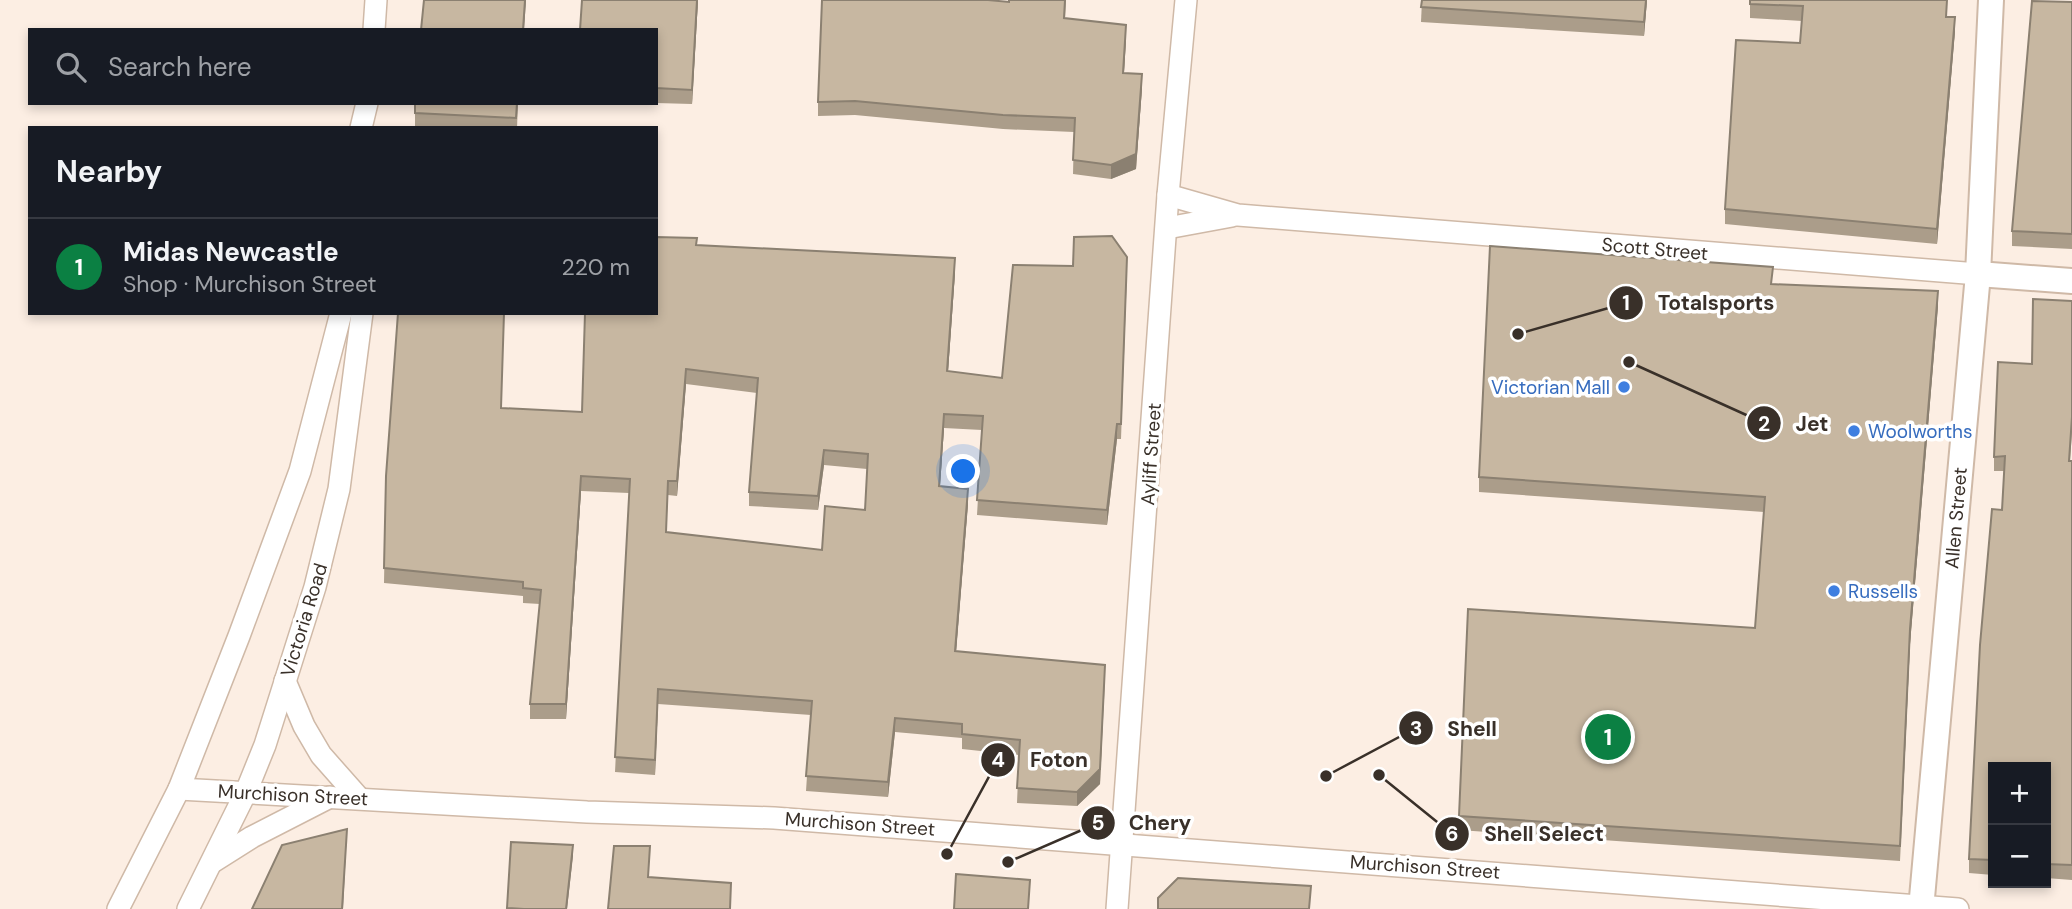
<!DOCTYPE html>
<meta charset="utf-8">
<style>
:root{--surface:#171b24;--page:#20242c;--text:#f1f3f6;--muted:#9ea1a6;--line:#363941;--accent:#0b8043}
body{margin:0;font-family:"DM Sans",sans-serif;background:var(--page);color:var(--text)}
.controls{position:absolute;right:21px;bottom:21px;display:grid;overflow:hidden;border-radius:0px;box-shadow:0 4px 10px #0003}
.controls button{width:63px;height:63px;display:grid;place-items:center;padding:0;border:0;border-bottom:2px solid var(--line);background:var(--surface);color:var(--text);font:35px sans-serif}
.you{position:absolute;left:964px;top:472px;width:24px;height:24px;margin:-18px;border:5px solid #fff;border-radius:50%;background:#1a73e8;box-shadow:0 0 0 10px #1a73e833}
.badge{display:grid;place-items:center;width:46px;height:46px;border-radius:50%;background:var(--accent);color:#fff;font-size:23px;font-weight:700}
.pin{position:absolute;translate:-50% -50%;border:4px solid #fff;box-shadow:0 2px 7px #0006}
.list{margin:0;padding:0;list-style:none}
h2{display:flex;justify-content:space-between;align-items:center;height:91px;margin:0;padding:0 28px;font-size:30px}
h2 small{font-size:23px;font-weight:400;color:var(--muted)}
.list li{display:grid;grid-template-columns:46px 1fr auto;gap:21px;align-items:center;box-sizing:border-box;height:98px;padding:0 28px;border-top:2px solid var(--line)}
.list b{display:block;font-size:26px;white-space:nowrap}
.list p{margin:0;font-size:23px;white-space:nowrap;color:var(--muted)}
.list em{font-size:23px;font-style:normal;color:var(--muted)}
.icon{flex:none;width:38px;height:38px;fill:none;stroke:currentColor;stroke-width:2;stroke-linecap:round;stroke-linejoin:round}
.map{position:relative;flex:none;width:2072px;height:909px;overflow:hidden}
.search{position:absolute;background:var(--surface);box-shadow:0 4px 10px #0003;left:28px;top:28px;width:630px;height:77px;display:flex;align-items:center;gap:18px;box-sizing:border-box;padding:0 24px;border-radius:0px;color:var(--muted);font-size:26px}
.panel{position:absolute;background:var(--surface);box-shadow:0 4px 10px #0003;left:28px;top:126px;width:630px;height:189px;border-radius:0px}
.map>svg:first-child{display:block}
</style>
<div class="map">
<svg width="2072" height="909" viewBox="0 0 2072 909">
<rect width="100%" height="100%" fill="#fceee3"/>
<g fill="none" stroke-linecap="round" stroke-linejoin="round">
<g stroke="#cfb9a7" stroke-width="24">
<g id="minor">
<path d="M374,30L376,0"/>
<path d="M361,128L367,103"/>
<path d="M1168,195L1238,215L1978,274"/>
<path d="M1167,228L1232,216"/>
<path d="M285,681L304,726L321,755L359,798"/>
<path d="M179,789L587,812L774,818L1958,909"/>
<path d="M214,861L252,837L330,797"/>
<path d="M118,909L179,789L239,636L300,471L341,313"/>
<path d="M188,909L246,792L265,745L315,587L339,489L362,313"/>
<path d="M1117,909L1168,195L1186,0"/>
</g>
</g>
<g stroke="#cfb9a7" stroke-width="28">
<g id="tertiary">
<path d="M1978,274L2072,281"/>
<path d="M1921,909L1978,274L1991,0"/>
</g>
</g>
<use href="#minor" stroke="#fff" stroke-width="21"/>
<use href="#tertiary" stroke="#fff" stroke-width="24"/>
</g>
<g fill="#ab9d8a" fill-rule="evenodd">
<path d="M698,0L692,104L656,103V30Z"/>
<path d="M1009,0H1066L1065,19L1126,39L1124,73L1142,88L1136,169L1111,179L1073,174L1074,132L1003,129L855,115L818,116V102L1009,2Z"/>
<path d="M1422,0H1647L1644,36L1421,22Z"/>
<path d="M1750,0L1947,17L1955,31L1937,244L1725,224V209L1800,43L1802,21L1750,18Z"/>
<path d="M2072,2V249L2012,246V231Z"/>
<path d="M518,103L517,128H415V113Z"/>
<path d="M697,245L955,273L948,372L1002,378L1127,272L1121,439H1117L1107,525L977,515L982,430L944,428L940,486L968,504L956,651L1105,679L1100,784L1077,806L1017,803L1019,755L962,749V738L895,732L888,797L806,791L811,715L658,704L655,775L615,772L629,493L581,491L566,719H530V704L540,604L523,603V596L384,583L386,476L501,408L582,412ZM686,384L757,393L749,492V506L818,510L824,465L867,469L865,510L822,550L666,532L668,495L677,496Z"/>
<path d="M1773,284L1938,306L1910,644L1900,861L1459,830V816L1755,628L1764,512L1479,492V477Z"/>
<path d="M2072,301V431L2070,461H2072V880L2046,878V767H1993V875L1969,873V859L2002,510L2004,471H1994V457L2032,364Z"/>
</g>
<g fill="#8b8071">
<path d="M525,0H526L524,30H523Z"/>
<path d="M697,0H698L692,104V90Z"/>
<path d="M1646,0H1647L1644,36V22Z"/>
<path d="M1955,17V31L1937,244V229Z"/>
<path d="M1126,25V39L1123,87V73Z"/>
<path d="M1142,74V88L1136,169L1111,179V165Z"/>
<path d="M955,258V273L947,386V371Z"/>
<path d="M1938,291V306L1910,644L1900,861L1910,629Z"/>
<path d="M686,369V384L677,496V481Z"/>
<path d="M944,414V428L939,500V486Z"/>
<path d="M1117,424V439L1107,525V510Z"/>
<path d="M824,450V465L818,510V496Z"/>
<path d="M581,476V491L566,719V704Z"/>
<path d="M968,489V504L955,666V651Z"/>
<path d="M1105,665L1100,784L1077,806V792Z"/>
<path d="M658,689V704L655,775V760Z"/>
<path d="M895,718V732L888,797V782Z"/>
<path d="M347,829L343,909H342Z"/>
<path d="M573,845V856L567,909H566Z"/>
</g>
<g fill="#c7b7a1" stroke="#8b8071" stroke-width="2" fill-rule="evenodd">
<path d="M424,0H525L523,30H421Z"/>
<path d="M582,0H697L692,90L656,88V30H580Z"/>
<path d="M822,0H988L1009,2V0H1065L1064,18L1126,25L1123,73L1142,74L1136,154L1111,165L1073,160L1075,118L1003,115L855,101L818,102Z"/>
<path d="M1422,0H1646L1644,22L1421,7Z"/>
<path d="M1750,0H1947L1946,17H1955L1937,229L1725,209L1736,40L1800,43L1803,6L1750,4Z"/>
<path d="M2032,1L2072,2V234L2012,231Z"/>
<path d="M415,103H517L516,118L415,113Z"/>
<path d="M1112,236L1127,257L1121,424H1117L1107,510L977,500L983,416L944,414L939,486L968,489L955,651L1105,665L1100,769L1077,792L1017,788L1020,740L962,734V724L895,718L888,782L806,776L812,701L658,689L655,760L615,757L630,479L581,476L566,704H530L541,590L523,588V582L384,568L386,476L398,313H504L501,408L582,412L585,313H656V237L697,238L696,245L955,258L947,371L1002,378L1013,265L1073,266L1074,237ZM686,369L758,378L749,492L818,496L824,450L868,454L865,510L825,506L822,550L666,532L668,481H677Z"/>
<path d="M1490,246L1773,267L1771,284L1938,291L1910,629L1900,846L1459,816L1468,609L1755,628L1765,497L1479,477Z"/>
<path d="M2033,299L2072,301V417L2069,461H2072V865L2046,864V767H1993V860L1969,859L1980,645L1992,509L2002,510L2005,456L1994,457L1998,362L2032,364Z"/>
<path d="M347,829L342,909H252L282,845Z"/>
<path d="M511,842L573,845L566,909H524L507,908Z"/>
<path d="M614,846H650L648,877L731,883L730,909H608Z"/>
<path d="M956,874L1030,880L1028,909H954Z"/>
<path d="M1178,878L1311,886L1309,909H1158V898Z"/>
</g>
<g fill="#3f7fe0" stroke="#fff" stroke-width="2.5">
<circle cx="1624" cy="387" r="7"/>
<circle cx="1854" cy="431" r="7"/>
<circle cx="1834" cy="591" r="7"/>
</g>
<g text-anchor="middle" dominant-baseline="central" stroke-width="7" stroke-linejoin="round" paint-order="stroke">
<g font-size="19" fill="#393029" stroke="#fff">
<text transform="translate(1655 249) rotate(5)">Scott Street</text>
<text transform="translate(1151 454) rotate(-86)">Ayliff Street</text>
<text transform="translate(1956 518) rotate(-85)">Allen Street</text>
<text transform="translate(304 620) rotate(-73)">Victoria Road</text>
<text transform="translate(293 795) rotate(3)">Murchison Street</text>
<text transform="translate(860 824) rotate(4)">Murchison Street</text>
<text transform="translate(1425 867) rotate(4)">Murchison Street</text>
</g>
<g font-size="19" fill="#366cbe" stroke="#fff" text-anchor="start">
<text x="1610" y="387" text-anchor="end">Victorian Mall</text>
<text x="1868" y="431">Woolworths</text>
<text x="1848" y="591">Russells</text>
</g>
</g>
<path fill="none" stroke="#393029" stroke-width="2.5" d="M1518 334L1626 303M1629 362L1764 423M1326 776L1416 728M947 854L998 760M1008 862L1098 823M1379 775L1452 834"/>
<g fill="#393029" stroke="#fff" stroke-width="2.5">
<circle cx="1518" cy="334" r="7"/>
<circle cx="1629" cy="362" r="7"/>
<circle cx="1326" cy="776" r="7"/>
<circle cx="947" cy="854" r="7"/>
<circle cx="1008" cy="862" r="7"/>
<circle cx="1379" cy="775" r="7"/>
<circle cx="1626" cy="303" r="18"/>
<circle cx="1764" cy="423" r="18"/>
<circle cx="1416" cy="728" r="18"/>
<circle cx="998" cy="760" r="18"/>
<circle cx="1098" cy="823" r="18"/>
<circle cx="1452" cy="834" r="18"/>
</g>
<g font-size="21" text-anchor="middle" font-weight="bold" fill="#fff">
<text x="1626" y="310">1</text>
<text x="1764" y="431">2</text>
<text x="1416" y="736">3</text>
<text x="998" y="767">4</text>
<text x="1098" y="830">5</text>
<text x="1452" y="841">6</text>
</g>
<g font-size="21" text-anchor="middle" font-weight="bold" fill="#393029" stroke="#fff" stroke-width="7" stroke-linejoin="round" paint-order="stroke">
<text x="1716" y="310">Totalsports</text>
<text x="1812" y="431">Jet</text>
<text x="1472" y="736">Shell</text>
<text x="1059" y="767">Foton</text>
<text x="1160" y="830">Chery</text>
<text x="1544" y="841">Shell Select</text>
</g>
</svg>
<div class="controls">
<button>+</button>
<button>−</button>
</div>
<div class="you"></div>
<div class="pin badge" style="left:1608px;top:737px">1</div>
<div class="search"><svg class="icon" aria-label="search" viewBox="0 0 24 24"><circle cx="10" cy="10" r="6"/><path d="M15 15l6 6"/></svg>Search here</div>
<section class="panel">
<h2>Nearby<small></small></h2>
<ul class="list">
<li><span class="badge">1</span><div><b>Midas Newcastle</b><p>Shop · Murchison Street</p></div><em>220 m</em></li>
</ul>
</section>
</div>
